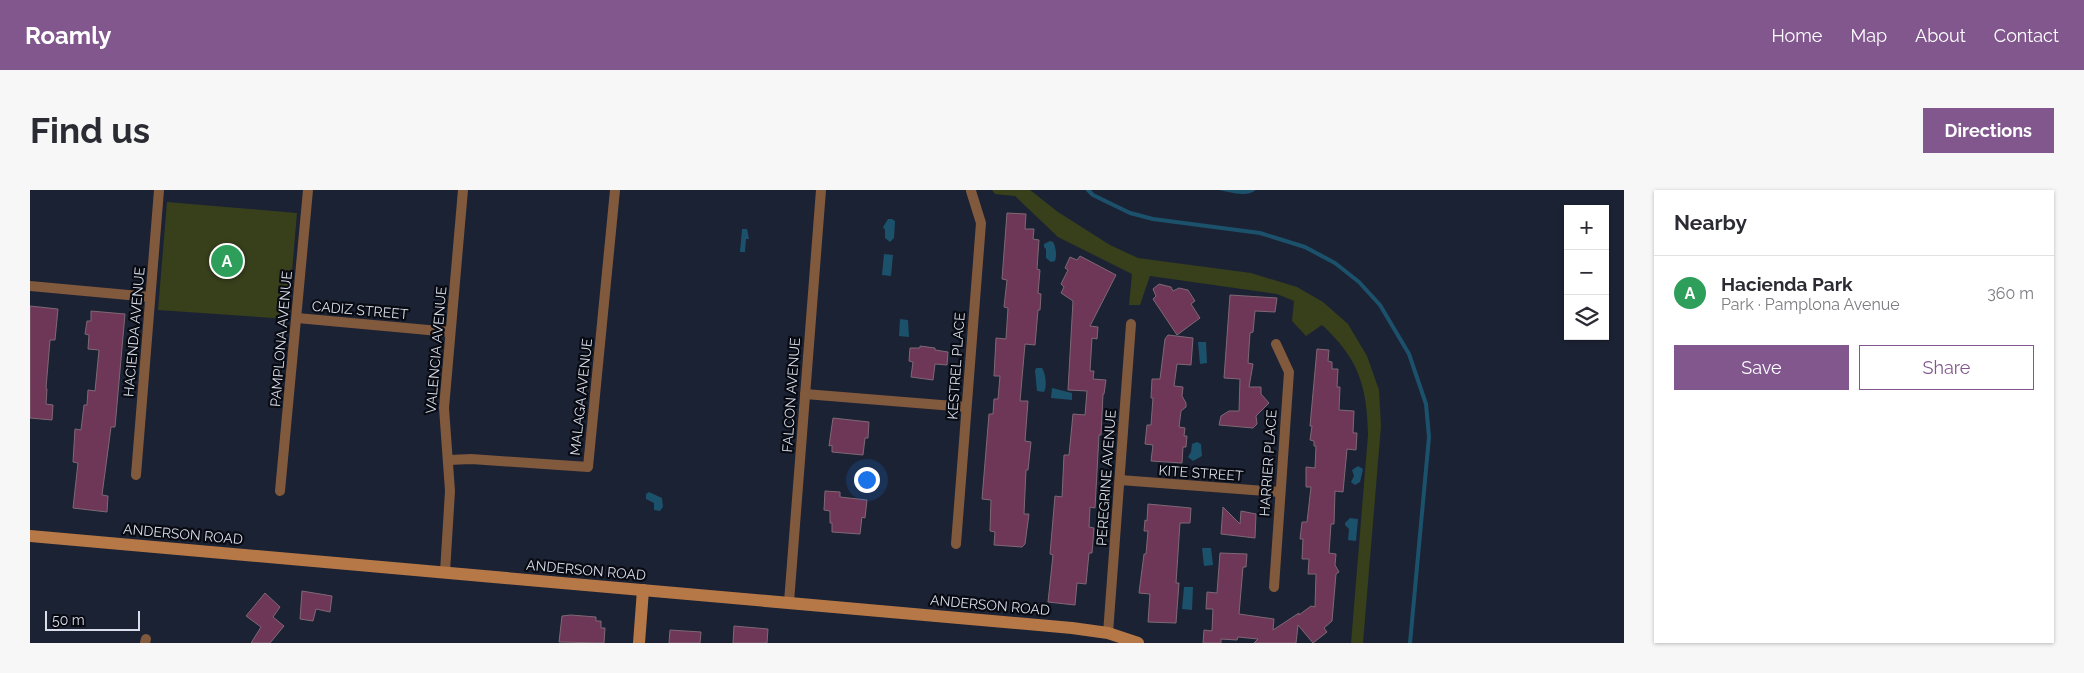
<!DOCTYPE html>
<meta charset="utf-8">
<style>
:root{--surface:#fff;--page:#f7f7f7;--text:#2b2b33;--muted:#7c7c81;--line:#e1e1e2;--accent:#81578d}
body{margin:0;font-family:Raleway,sans-serif;background:var(--page);color:var(--text)}
.controls{position:absolute;right:15px;top:15px;display:grid;overflow:hidden;border-radius:0px;box-shadow:0 1px 4px #0004}
.controls button{width:45px;height:45px;display:grid;place-items:center;padding:0;border:0;border-bottom:1px solid var(--line);background:var(--surface);color:var(--text);font:25px sans-serif}
.scale{position:absolute;left:15px;bottom:12px;width:95px;box-sizing:border-box;padding-left:5px;border:2px solid #d9deea;border-top:0;font-size:14px;line-height:18px;white-space:nowrap;color:#d9deea;-webkit-text-stroke:4px #090b13;paint-order:stroke}
.you{position:absolute;left:836px;top:289px;width:18px;height:18px;margin:-12px;border:4px solid #fff;border-radius:50%;background:#1a73e8;box-shadow:0 0 0 8px #1a73e833}
.badge{display:grid;place-items:center;width:32px;height:32px;border-radius:50%;background:var(--accent);color:#fff;font-size:16px;font-weight:700}
.pin{position:absolute;translate:-50% -50%;border:2px solid #fff;box-shadow:0 1px 5px #0006}
.list{margin:0;padding:0;list-style:none}
h2{display:flex;justify-content:space-between;align-items:center;height:65px;margin:0;padding:0 20px;font-size:21px}
h2 small{font-size:16px;font-weight:400;color:var(--muted)}
.list li{display:grid;grid-template-columns:32px 1fr auto;gap:15px;align-items:center;box-sizing:border-box;height:75px;padding:0 20px;border-top:1px solid var(--line)}
.list b{display:block;font-size:19px;white-space:nowrap}
.list p{margin:0;font-size:16px;white-space:nowrap;color:var(--muted)}
.list em{font-size:16px;font-style:normal;color:var(--muted)}
.actions{display:flex;gap:10px;padding:15px 20px}
.actions a{flex:1;padding:11px 0;border:1px solid var(--accent);border-radius:0px;text-align:center;font-size:18px;color:var(--accent)}
.actions .main{background:var(--accent);color:#fff}
.icon{flex:none;width:28px;height:28px;fill:none;stroke:currentColor;stroke-width:2;stroke-linecap:round;stroke-linejoin:round}
.map{position:relative;flex:none;width:1594px;height:453px;overflow:hidden;border-radius:0px}
header{display:flex;align-items:center;gap:30px;box-sizing:border-box;height:70px;padding:0 25px;background:var(--accent);color:#fff}
header strong{font-size:24px}
nav{display:flex;gap:28px;margin-inline-start:auto;font-size:18px}
.intro{display:flex;align-items:center;justify-content:space-between;box-sizing:border-box;height:120px;padding:0 30px}
h1{margin:0;font-size:35px}
.button{padding:12px 22px;border-radius:0px;background:var(--accent);color:#fff;font-size:18px;font-weight:700}
main{display:flex;gap:30px;padding:0 30px}
aside{flex:1;background:var(--surface);border-radius:0px;box-shadow:0 1px 4px #0004}
.map>svg:first-child{display:block}
</style>
<header>
<strong>Roamly</strong>
<nav><a>Home</a><a>Map</a><a>About</a><a>Contact</a></nav>
</header>
<div class="intro"><h1>Find us</h1><a class="button">Directions</a></div>
<main>
<div class="map">
<svg width="1594" height="453" viewBox="0 0 1594 453">
<rect width="100%" height="100%" fill="#1b2233"/>
<g fill="#383f1b">
<path d="M962,0H1000L1028,22L1080,55L1108,68L1221,83L1267,97L1293,112L1318,134L1337,166L1349,200L1351,236L1333,453H1321L1338,245C1337,196 1329,169 1292,135L1276,146L1262,131L1264,111L1247,104L1120,86L1110,115H1099L1102,84L1028,47L985,6L965,4Z"/>
<path d="M137,12L267,23L258,129L128,120Z"/>
</g>
<g fill="#1c516c">
<path d="M1189,0H1226C1215,8 1201,2 1189,0Z"/>
<path d="M858,29H862L865,31L864,48L860,52L855,48V40L853,37Z"/>
<path d="M712,39H717L719,49H716L715,62H710Z"/>
<path d="M1020,51L1023,52C1026,57 1027,66 1025,71L1021,72L1016,68V59L1014,57V54Z"/>
<path d="M854,64L863,65L861,86L852,85Z"/>
<path d="M870,129L878,130L879,147L869,146Z"/>
<path d="M1168,152H1176L1177,173L1170,174Z"/>
<path d="M1006,178H1012C1016,184 1017,197 1014,202L1007,201L1005,181Z"/>
<path d="M1022,198L1042,203V210L1021,208Z"/>
<path d="M1167,252L1171,254L1172,266L1163,271L1158,267L1161,262L1162,254Z"/>
<path d="M1328,276L1333,279L1330,292L1325,295L1321,292L1324,286L1322,280Z"/>
<path d="M619,302L632,308L633,317L630,321L624,320V313L616,309V304Z"/>
<path d="M1320,328L1328,329L1326,351L1318,350L1319,339L1315,335V333Z"/>
<path d="M1172,358H1181L1183,375L1174,376Z"/>
<path d="M1154,397H1163L1162,420L1152,419Z"/>
</g>
<g fill="none" stroke-linecap="round" stroke-linejoin="round">
<path stroke="#1c516c" stroke-width="4" d="M1058,0L1063,5L1100,23L1123,29L1230,43L1275,57L1305,73L1329,92L1350,115L1379,164L1396,214L1399,247L1380,453"/>
</g>
<g fill="#6e3758" stroke="#7f6875">
<path d="M977,23L996,24L995,39H1004L1003,49L1009,50L1007,79L1010,80L1008,103L1011,104L1010,120H1008L1005,155L995,154L990,211H998L995,251L1001,252L998,280H996L994,324H999L995,354L992,357L964,355L965,342L960,341L961,310L952,309L959,224H963L964,209H968L970,186H964L966,148L976,149L978,118L974,117L977,90L972,89Z"/>
<path d="M1050,66L1086,85L1060,136L1068,137L1067,149L1062,148L1060,181H1064L1063,189L1076,190L1074,204H1073L1071,245H1069L1065,318L1060,317L1059,337L1064,338L1062,363H1059L1056,394L1047,393L1045,415L1018,412L1023,365L1020,364L1025,306L1032,307L1034,265H1039L1043,224L1055,225L1057,201L1038,200L1043,111L1031,103L1034,97L1031,94L1038,80L1035,78L1040,67L1047,70Z"/>
<path d="M1129,94L1141,97L1143,101L1149,98L1158,100L1165,111L1161,114L1170,128L1147,145L1123,109L1126,106L1123,99Z"/>
<path d="M1200,105L1247,108L1245,122L1225,121L1223,142L1220,143L1218,173L1223,174L1219,197H1231V204L1239,213L1226,226L1227,234L1223,238L1189,235L1191,226L1199,221H1209L1210,189L1194,188Z"/>
<path d="M0,116L28,119L25,150H20L16,198L17,199L16,214L23,215L22,230L0,228Z"/>
<path d="M61,121L95,124L85,237H81L72,305L78,306L77,322L43,318L48,273L43,272L45,239L51,240L54,215H57L58,200L65,201L69,160L58,159L59,145L55,144L57,131H61Z"/>
<path d="M1138,145L1163,148L1161,175L1147,174L1144,196L1153,197L1152,206L1156,213V217L1151,221L1149,237L1155,238L1154,246H1157L1156,257H1153L1152,273L1121,271L1123,255L1115,254L1117,235H1121L1123,208H1121L1122,189H1130L1135,149Z"/>
<path d="M890,156L905,158V160L918,162L917,175L905,174L903,190L881,187L883,172L879,171L880,158H890Z"/>
<path d="M1287,159L1299,160L1298,171L1302,172V179H1308L1307,197H1310L1309,220L1324,221L1323,243H1327L1326,260L1317,259L1313,302L1305,301L1304,334H1301L1299,363L1306,364L1305,375L1309,382L1306,384L1302,431L1294,438L1297,442L1283,453L1268,435L1266,453H1224L1228,449L1208,447L1207,450L1191,449V453H1173L1174,440L1182,441L1183,419H1176L1177,402L1187,403L1190,363L1217,364L1216,377H1213L1209,424L1244,429L1243,440L1269,423V425L1281,416L1285,417L1286,384H1278L1279,369H1272L1273,349H1270L1272,332H1277L1281,297H1276V277L1285,278L1286,256H1284V251L1280,250L1282,236H1280Z"/>
<path d="M803,228L839,232L838,248H835L833,265L802,262V255L799,256Z"/>
<path d="M795,301L810,302V307L837,310L835,328L832,327L830,344L802,342V333H800V321L794,320Z"/>
<path d="M1118,314L1161,318L1160,333H1150L1146,393H1149L1146,433L1118,432L1120,404L1109,403L1114,364H1116L1118,341H1114L1115,330L1117,331Z"/>
<path d="M1193,317L1210,334L1211,321L1226,324L1225,348L1191,344Z"/>
<path d="M272,401L302,406L300,422L286,419L283,431L270,429Z"/>
<path d="M235,403L250,417L243,427L254,436L240,453H221L231,437L216,426Z"/>
<path d="M541,425L566,427V431H571V438H575L574,453L529,452L532,426Z"/>
<path d="M704,436L738,439L737,453H703Z"/>
<path d="M640,440L671,442L670,453H639Z"/>
</g>
<g fill="none" stroke-linecap="round" stroke-linejoin="round">
<g stroke="#81593d" stroke-width="10">
<path d="M0,96L120,107"/>
<path d="M267,128L420,142"/>
<path d="M775,204L936,217"/>
<path d="M419,270L441,269L558,277L585,0"/>
<path d="M106,285L129,0"/>
<path d="M1090,290L1249,302"/>
<path d="M250,301L278,0"/>
<path d="M926,354L951,33L941,1"/>
<path d="M415,382L420,301L414,218L433,0"/>
<path d="M1244,397L1259,182L1246,154"/>
<path d="M759,412L791,0"/>
<path d="M1078,443L1101,134"/>
<path d="M115,453L116,449"/>
</g>
<g stroke="#b77848" stroke-width="12">
<path d="M0,346L1042,438L1078,443L1108,453"/>
<path d="M609,453L613,400"/>
</g>
</g>
<g text-anchor="middle" dominant-baseline="central" stroke-width="4.5" stroke-linejoin="round" paint-order="stroke">
<g font-size="14" fill="#d9deea" stroke="#090b13">
<text transform="translate(330 120) rotate(5)">CADIZ STREET</text>
<text transform="translate(104 142) rotate(-85)">HACIENDA AVENUE</text>
<text transform="translate(251 149) rotate(-85)">PAMPLONA AVENUE</text>
<text transform="translate(406 160) rotate(-85)">VALENCIA AVENUE</text>
<text transform="translate(926 176) rotate(-86)">KESTREL PLACE</text>
<text transform="translate(761 205) rotate(-86)">FALCON AVENUE</text>
<text transform="translate(551 207) rotate(-84)">MALAGA AVENUE</text>
<text transform="translate(1238 273) rotate(-86)">HARRIER PLACE</text>
<text transform="translate(1171 283) rotate(4)">KITE STREET</text>
<text transform="translate(1076 288) rotate(-86)">PEREGRINE AVENUE</text>
<text transform="translate(153 344) rotate(5)">ANDERSON ROAD</text>
<text transform="translate(556 380) rotate(5)">ANDERSON ROAD</text>
<text transform="translate(960 415) rotate(5)">ANDERSON ROAD</text>
</g>
</g>
</svg>
<div class="controls">
<button>+</button>
<button>−</button>
<button><svg class="icon" aria-label="layers" viewBox="0 0 24 24"><path d="M12 4l9 5-9 5-9-5zM3 14l9 5 9-5"/></svg></button>
</div>
<div class="scale">50 m</div>
<div class="you"></div>
<div class="pin badge" style="left:197px;top:71px;background:#2e9e5b">A</div>
</div>
<aside>
<h2>Nearby<small></small></h2>
<ul class="list">
<li><span class="badge" style="background:#2e9e5b">A</span><div><b>Hacienda Park</b><p>Park · Pamplona Avenue</p></div><em>360 m</em></li>
</ul>
<div class="actions"><a class="main">Save</a><a>Share</a></div>
</aside>
</main>
